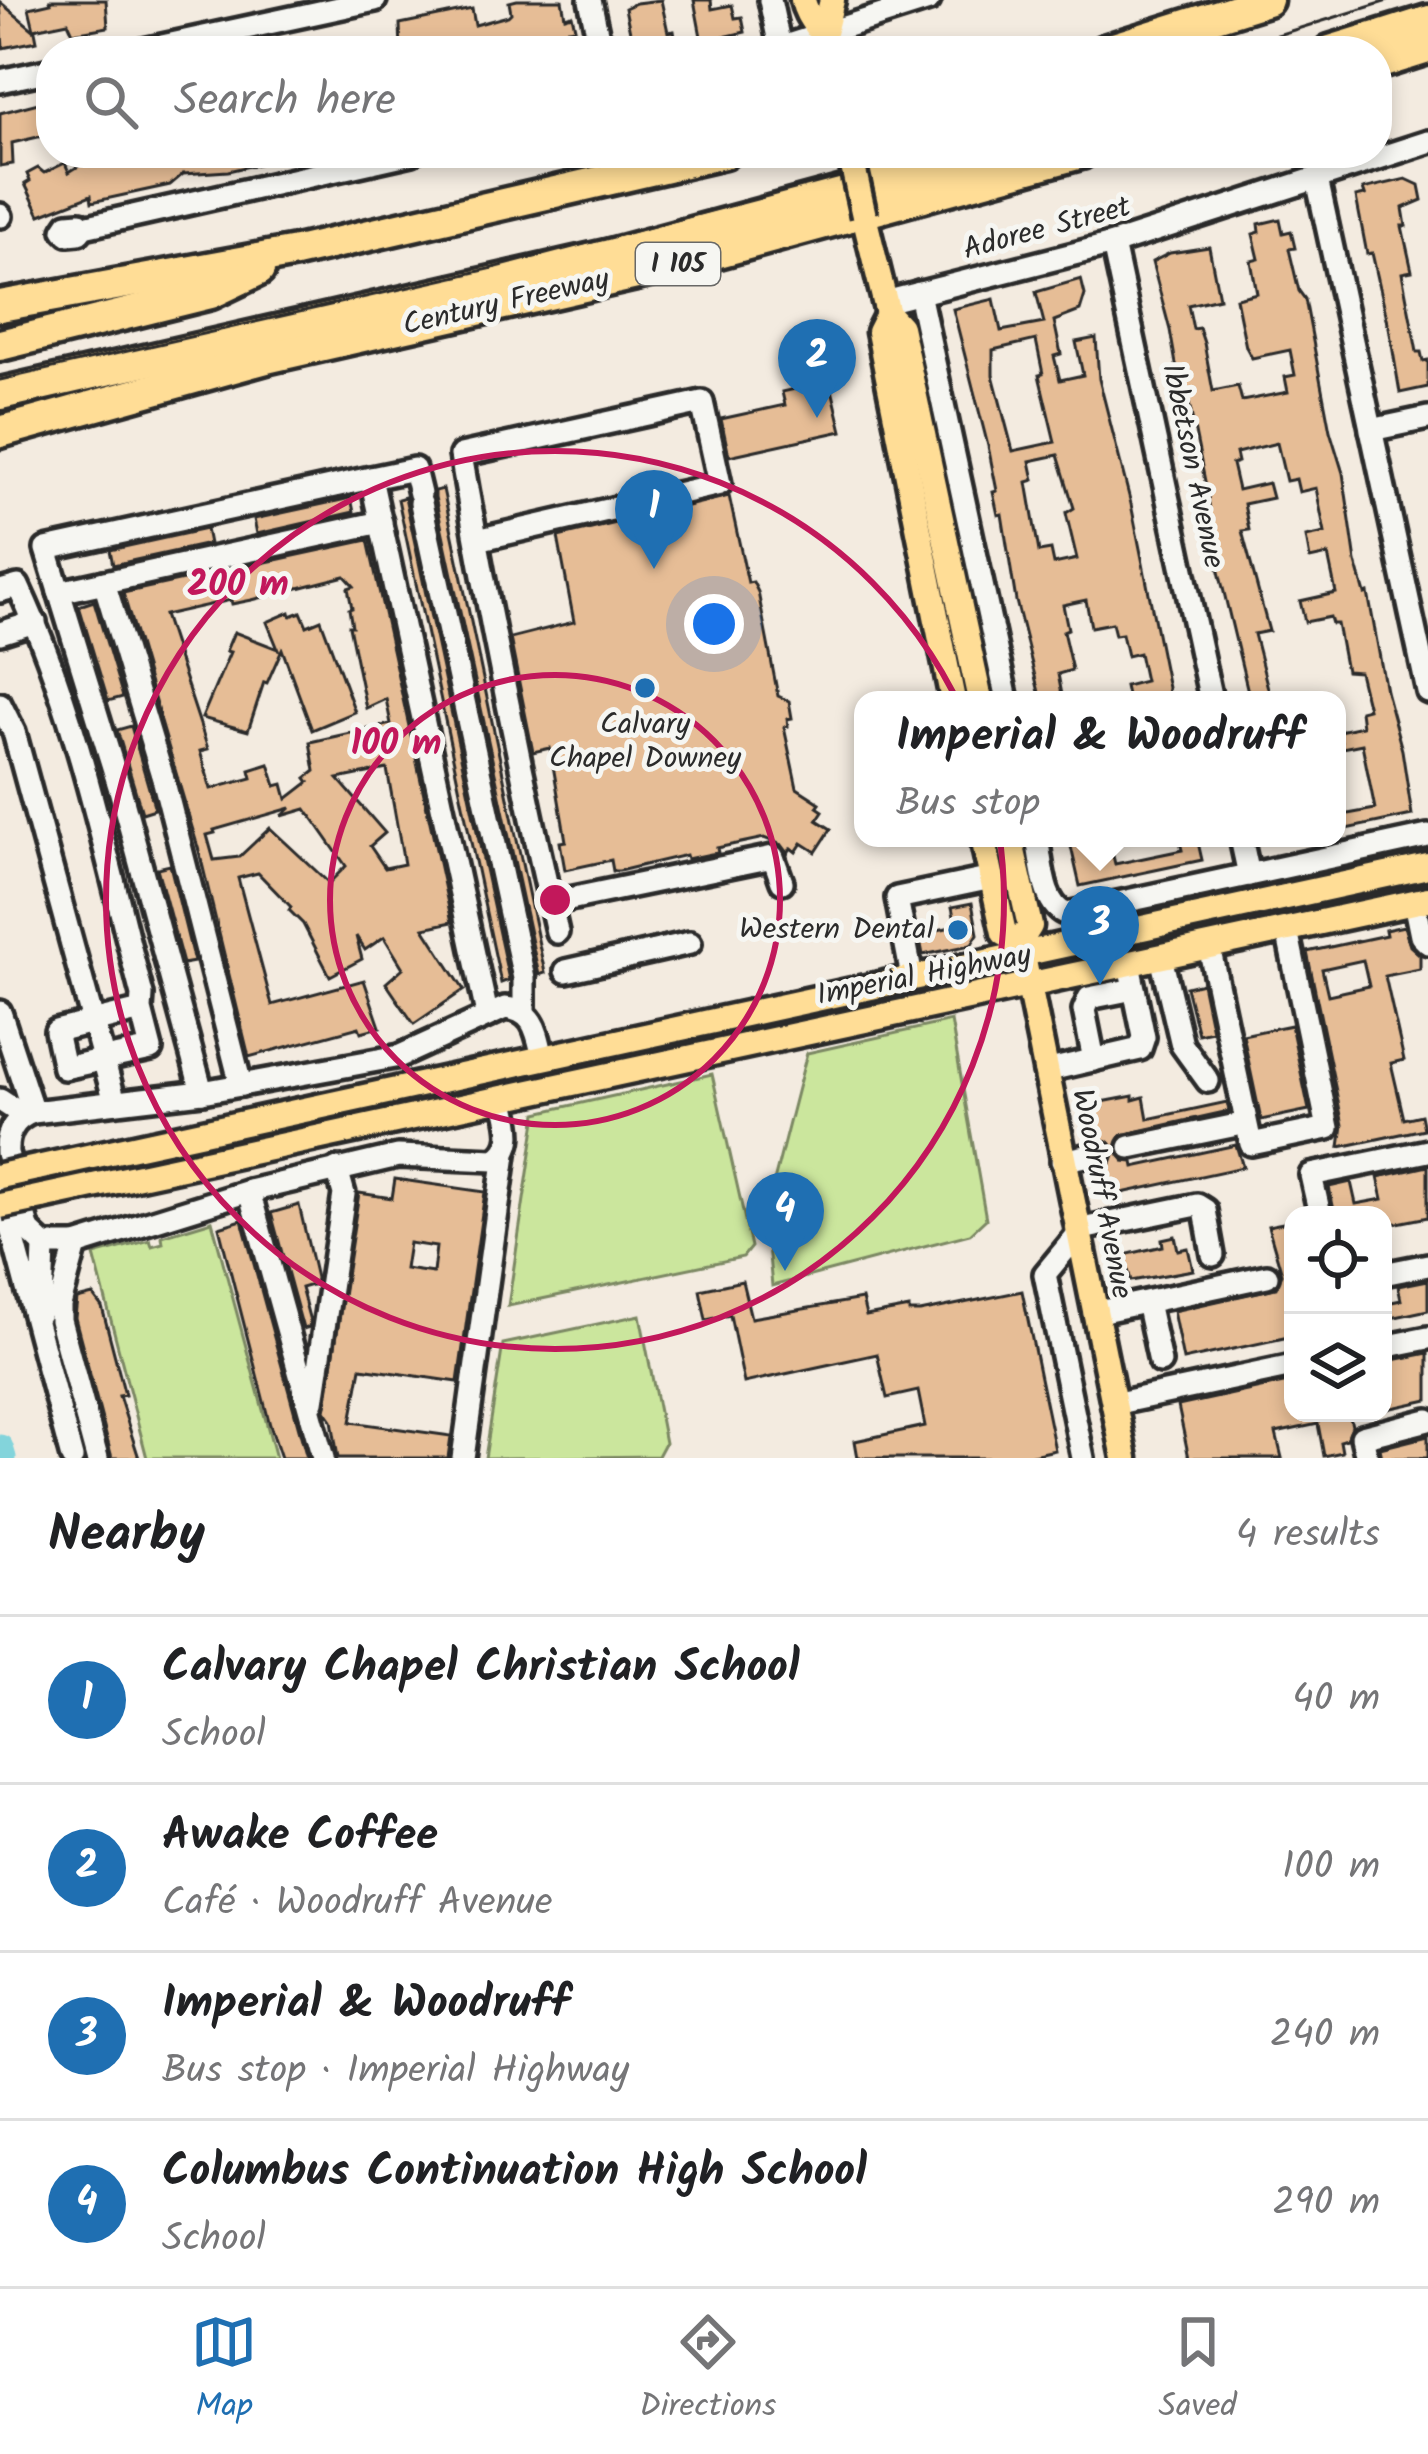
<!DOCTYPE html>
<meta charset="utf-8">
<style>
:root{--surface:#fff;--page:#f2f2f2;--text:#202124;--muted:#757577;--line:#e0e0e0;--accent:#1f6fb2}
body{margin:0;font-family:Kalam,sans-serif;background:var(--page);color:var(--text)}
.controls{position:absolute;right:36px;bottom:36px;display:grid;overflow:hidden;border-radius:24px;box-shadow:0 6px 18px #0003}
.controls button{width:108px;height:108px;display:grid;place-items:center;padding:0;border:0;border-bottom:3px solid var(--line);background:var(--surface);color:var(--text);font:60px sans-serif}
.you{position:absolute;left:714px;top:624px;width:42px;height:42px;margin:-30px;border:9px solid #fff;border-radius:50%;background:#1a73e8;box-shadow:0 0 0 18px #1a73e833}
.badge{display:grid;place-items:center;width:78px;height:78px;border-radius:50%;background:var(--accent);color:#fff;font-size:39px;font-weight:700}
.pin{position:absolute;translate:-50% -99px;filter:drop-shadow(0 3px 6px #0008)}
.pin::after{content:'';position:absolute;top:63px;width:42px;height:36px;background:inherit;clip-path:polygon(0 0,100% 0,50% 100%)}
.popup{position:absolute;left:854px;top:691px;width:492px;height:156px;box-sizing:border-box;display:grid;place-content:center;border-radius:24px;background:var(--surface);filter:drop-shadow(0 3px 9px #0005);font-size:39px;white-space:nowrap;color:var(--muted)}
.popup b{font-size:45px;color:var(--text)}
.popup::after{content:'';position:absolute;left:50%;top:100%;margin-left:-24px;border:24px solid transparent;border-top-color:var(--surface)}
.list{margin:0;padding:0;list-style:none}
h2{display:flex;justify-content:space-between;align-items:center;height:156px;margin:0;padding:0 48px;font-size:51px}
h2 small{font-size:39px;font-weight:400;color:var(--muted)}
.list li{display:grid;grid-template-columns:78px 1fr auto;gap:36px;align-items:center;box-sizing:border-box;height:168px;padding:0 48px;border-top:3px solid var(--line)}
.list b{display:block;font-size:45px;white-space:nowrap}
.list p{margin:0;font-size:39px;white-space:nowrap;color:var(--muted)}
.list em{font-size:39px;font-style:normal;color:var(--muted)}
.icon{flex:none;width:66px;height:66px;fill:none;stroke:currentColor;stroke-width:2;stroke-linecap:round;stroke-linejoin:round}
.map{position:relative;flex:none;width:1428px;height:1458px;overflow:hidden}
.search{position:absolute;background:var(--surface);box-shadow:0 6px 18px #0003;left:36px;right:36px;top:36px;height:132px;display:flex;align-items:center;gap:30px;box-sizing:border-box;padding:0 42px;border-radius:48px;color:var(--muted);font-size:45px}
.sheet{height:828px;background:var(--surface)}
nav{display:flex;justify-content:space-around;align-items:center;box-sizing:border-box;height:168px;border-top:3px solid var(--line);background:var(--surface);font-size:33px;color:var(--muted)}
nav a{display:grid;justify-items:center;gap:6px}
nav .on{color:var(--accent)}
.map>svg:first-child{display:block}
</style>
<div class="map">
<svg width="1428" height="1458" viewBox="0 0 1428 1458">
<rect width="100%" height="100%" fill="#f3ebe0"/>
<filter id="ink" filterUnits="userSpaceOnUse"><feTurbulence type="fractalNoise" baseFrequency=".00833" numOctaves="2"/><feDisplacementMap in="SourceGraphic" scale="24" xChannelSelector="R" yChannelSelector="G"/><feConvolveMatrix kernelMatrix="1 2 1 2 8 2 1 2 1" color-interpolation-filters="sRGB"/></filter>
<g filter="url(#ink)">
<g fill="#cbe69d" stroke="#7b8864" stroke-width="3">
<path d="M951,1021L986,1219L970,1234L772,1286L765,1216L807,1053Z"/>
<path d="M712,1074L751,1247L743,1257L508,1306L537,1113Z"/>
<path d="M212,1221L276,1458H147L94,1255L150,1240L152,1246L163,1243L162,1236Z"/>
<path d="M640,1315L665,1443L658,1456L485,1458L503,1344Z"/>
</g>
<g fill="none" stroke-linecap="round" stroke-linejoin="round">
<path stroke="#83d4db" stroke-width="27" d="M0,1448L3,1458"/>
</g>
<g fill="#e6bd96" stroke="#2b2b2b" stroke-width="3" fill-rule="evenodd">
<path d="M50,0H106L108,27L73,33L68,22L34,29L29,8L51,3Z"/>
<path d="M517,0H562L565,17L572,15L575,28L568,29L571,44L557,47L554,32L465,51H401L400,24L472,9L475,25L508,16L511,13L509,2Z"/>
<path d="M661,0L668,32L674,31L677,49L634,51L625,8L636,3Z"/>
<path d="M694,0H711L712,9L732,5L735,18L742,17L745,32L702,42Z"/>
<path d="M0,2L35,31L37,41L3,48Z"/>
<path d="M38,103L41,115L51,113V134L12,143L13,164L0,166V113Z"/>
<path d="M130,153H284V158L228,171L183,174L170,185L92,202L91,195L40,215L25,184L30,181L27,174L38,168L44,173L65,163L69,172L90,159Z"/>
<path d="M1406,179L1419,185L1422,200L1403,208L1406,226H1402L1412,271L1402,273L1417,352H1421L1423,361L1428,360V387L1400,393L1389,327L1372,253L1367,254L1356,197L1365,195L1363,189Z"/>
<path d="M1280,219L1283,233L1291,231L1295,248L1289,249L1299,291L1305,299L1330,431L1343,473L1356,562L1365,594L1368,593L1386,691L1402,750L1412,815L1337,831V816L1375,809L1362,744L1342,748L1339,731L1362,726L1360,711L1368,709L1359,672L1346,671L1337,624H1332L1330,617L1305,622L1300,601L1336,593L1328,555L1310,559L1306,537L1325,533L1316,488L1299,492L1296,479L1286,481L1277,443L1236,453L1238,462L1232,464L1238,490L1268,483L1272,498L1244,504L1249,530L1242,531L1269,631L1254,634L1271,700H1250L1216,559L1208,496L1189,403L1183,404L1170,330L1152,262L1170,253L1209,247L1219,298L1188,305L1193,329L1199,328L1204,343L1213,391L1238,386L1242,401L1288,392L1285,377L1295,375L1290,350L1252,358L1246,347L1236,298L1257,293L1251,261L1259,259L1253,234L1260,232L1259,224Z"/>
<path d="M1081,279L1085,295L1080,311L1054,321L1061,354L1054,356L1060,380L1083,375L1076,342L1096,338L1099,379L1131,504L1168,688L1167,694L1140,700H1128L1125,686L1145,681L1139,653L1127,656L1122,634L1115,635L1112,623L1091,627L1086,600L1063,605L1068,629L1063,631L1072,670L1058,674L1063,700H1041L1016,601L1002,514L998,515L993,492L997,491L988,446L953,309L994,299L1001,331L1044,323L1036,292ZM1036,340L1043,374L1039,375L1055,442L1013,451L993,375V350ZM1058,455L1074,508L1066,513L1077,559L1054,564L1051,550L1039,552L1027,482L1034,480L1030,461Z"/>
<path d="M830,381L842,431L729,456L721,419L785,405L782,392Z"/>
<path d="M443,489L545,973L539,975L435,497V491Z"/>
<path d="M729,496L748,583L753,582L758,592L778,696L789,701L792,718L787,719L788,726L784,727L797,788L820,803L817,807L823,811L817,820L831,829L816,852L802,843L796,852L791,848L788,853L782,845L764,838L717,848L718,853L711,854L687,859L686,855L619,871H613L611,860L565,870L560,842L566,841L550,748L533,752L510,638L574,622L558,537Z"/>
<path d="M405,497L509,980L501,983L398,499Z"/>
<path d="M351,498L354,512L257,534L254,519Z"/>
<path d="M206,529L209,544L113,565L110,550Z"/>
<path d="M368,540L452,922L424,928L464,990L414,1024L386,983L403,968L384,937L365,950L356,936L362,959L330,976L303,924L289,910L291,907L258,873L238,878L272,1005L364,980L380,1027L361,1032L359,1027L249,1057L199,851L123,593ZM345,576L354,586L348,588L352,608L349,609L352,626H349L366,708L386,699L391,724L310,742L315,771L306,778L309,782L287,799L283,784L276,786L269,764L250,770L252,778L211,789L200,751L208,749L164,615L231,600L232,604L252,600ZM387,769L404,864L385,868L370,846L385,833L338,779ZM291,808L282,816L306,809L346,866L329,883L270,828L239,857L214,860L207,835L215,833L214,830Z"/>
<path d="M94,601L123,697L108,701L79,606Z"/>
<path d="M290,612L291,616L301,612L307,626L321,620L355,712L312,730L282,649L267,683L264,682L248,731L202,718L230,652L226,651L234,632L278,649L267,622Z"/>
<path d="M131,726L155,809L142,813L117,730Z"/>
<path d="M1069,838H1097L1101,854L1112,852L1115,864L1182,850L1179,838H1197L1202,860L1080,886Z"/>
<path d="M170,865L194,962L183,964L157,868Z"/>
<path d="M972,903L978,934L971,945L923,955L919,934L956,926L952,907Z"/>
<path d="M1404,926L1410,946L1420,955V969L1385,976L1404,1060L1391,1063L1404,1119L1421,1115L1424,1129L1340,1147L1343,1125L1307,952L1386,935L1385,930ZM1363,960L1369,986L1328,995L1322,969Z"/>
<path d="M1202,983L1212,1031L1198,1034L1186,987Z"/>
<path d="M1291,1025L1309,1110L1261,1120L1243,1035Z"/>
<path d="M1133,1096V1100L1144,1097L1148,1119L1227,1102L1229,1111L1121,1135L1116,1151L1124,1161L1133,1162L1134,1167L1236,1145L1243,1167L1108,1196L1102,1168L1111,1163L1115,1151L1110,1142L1098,1138L1092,1109L1103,1107L1102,1102Z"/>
<path d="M1428,1166V1217L1383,1226V1215H1335L1329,1187L1351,1182L1356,1204L1383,1199L1378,1177Z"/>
<path d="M395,1179L485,1192L458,1382L361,1368L351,1422L451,1436L448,1458H338L332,1420L325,1410L359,1193L392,1198ZM409,1243L436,1247L433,1273L405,1269Z"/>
<path d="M299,1205L316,1278L315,1284L301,1288L310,1321L309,1327L303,1329L271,1213Z"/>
<path d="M242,1220L307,1458H281L270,1425L219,1227Z"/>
<path d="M1293,1221V1336L1183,1360L1173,1311L1276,1288L1282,1274L1268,1226Z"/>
<path d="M1175,1236L1178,1250L1188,1248L1193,1270L1131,1281L1124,1255L1163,1246L1162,1239Z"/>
<path d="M1428,1280V1310L1391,1318L1387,1303L1401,1300L1398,1286Z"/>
<path d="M742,1281L751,1318L862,1299L866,1316L909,1308V1312H920L1022,1291L1055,1450L1019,1458H858L855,1441L925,1426L918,1391L887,1398L877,1354L744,1383L730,1315L706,1320L700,1290Z"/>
<path d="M93,1295L102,1307L125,1395L119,1396L139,1458H112L75,1318L77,1299Z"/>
<path d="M1428,1353V1400L1383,1410V1362Z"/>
<path d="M1293,1381V1413H1349L1352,1426L1347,1439L1340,1441L1342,1452L1324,1456L1318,1424L1276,1433L1282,1458H1189L1178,1406Z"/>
<path d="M1428,1436V1458H1382L1380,1448Z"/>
</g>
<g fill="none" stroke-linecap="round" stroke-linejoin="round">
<g stroke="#2b2b2b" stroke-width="30">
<g id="minor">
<path d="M590,0L601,51"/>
<path d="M770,0L780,47"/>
<path d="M139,51L375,0"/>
<path d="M769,51L929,0"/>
<path d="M0,81L51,70"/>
<path d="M1317,179L1428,692"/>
<path d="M0,215L1,216"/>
<path d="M84,227L80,223L68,224L64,230L68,234L79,233L84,227L412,153"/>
<path d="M1113,244L1211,700"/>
<path d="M919,293L1007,700"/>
<path d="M885,302L1113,244L1428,142"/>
<path d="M1371,430L1428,418"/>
<path d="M371,478L414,469L420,494"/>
<path d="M421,503L524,978V1013"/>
<path d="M477,540L720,484L702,402L461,455C489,615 521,774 557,932"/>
<path d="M104,582L164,782L241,1085"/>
<path d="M0,591L18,586C78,714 106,858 142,995L141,1010L151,1049L64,1068L56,1031L141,1010"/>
<path d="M59,592L381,522"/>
<path d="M0,633L35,622"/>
<path d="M0,704L14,732L115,1102"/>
<path d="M1037,838C1042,862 1042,906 1067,914L1428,836"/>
<path d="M1241,838L1249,875"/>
<path d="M1414,902L1421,936L1428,943"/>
<path d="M550,903L773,857L782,882"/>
<path d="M1209,946L1251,1144L1328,1128L1287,930"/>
<path d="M1161,957L1182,1045L1208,1081"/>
<path d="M566,971L690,943"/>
<path d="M912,977L897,898L992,878"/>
<path d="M0,1012L33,1112"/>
<path d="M1094,1060L1084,1010L1089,998L1134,989"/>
<path d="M1045,1071L1140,1049L1144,1037L1129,964"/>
<path d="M202,1092L121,793L46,549L371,478L487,1014"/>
<path d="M503,1097C508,1120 519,1146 495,1160L398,1156L249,1191L76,1245H44L29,1231L7,1153C6,1133 14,1119 33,1112L202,1092L400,1056L505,1008C535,1010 537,1033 543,1058"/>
<path d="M0,1100L23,1115"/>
<path d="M1130,1147L1237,1125"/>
<path d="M1062,1161L1100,1153"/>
<path d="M249,1191L323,1458"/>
<path d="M1320,1215L1311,1175L1428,1151"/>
<path d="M9,1221L72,1458"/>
<path d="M1077,1230L1197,1205L1205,1210L1213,1255"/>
<path d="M1078,1234L1045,1274L1083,1458"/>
<path d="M76,1245L60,1305V1320L97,1458"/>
<path d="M1383,1274L1428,1265"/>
<path d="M1147,1302L1160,1362"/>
<path d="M1094,1313L1267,1276"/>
<path d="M38,1315L42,1308L44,1245"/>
<path d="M1383,1347L1428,1338"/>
<path d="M313,1402L344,1194L337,1169"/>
<path d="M1113,1404L1293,1366"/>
<path d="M463,1458L505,1154"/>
<path d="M1367,1458L1362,1437L1428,1420"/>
</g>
</g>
<g stroke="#2b2b2b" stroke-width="33">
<g id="major">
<path d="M803,0C807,20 823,30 828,51"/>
<path d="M824,33L832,0"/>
<path d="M864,216L888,314L900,327L980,700"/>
<path d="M888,314L879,332L953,700"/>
<path d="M983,838L1004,933L1020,942L1023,956L1125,1458"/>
<path d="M1010,838L1030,926L1020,942"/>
<path d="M37,1168L1428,866"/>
<path d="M42,1197L1428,899"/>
</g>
</g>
<g stroke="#2b2b2b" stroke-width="39">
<g id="highway">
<path d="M1104,51L1267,0"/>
<path d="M1330,51L1428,21"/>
<path d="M1377,64L1428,48"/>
<path d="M0,306L296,252L724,153"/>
<path d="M0,345L211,293L259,270"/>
<path d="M0,394L606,256L988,153"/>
<path d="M0,432L270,357L645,272L1081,153"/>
</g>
</g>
<use href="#minor" stroke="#f6f6f2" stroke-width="21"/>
<use href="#major" stroke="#ffdd96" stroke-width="24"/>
<use href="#highway" stroke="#ffdd96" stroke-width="30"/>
<g stroke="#2b2b2b" stroke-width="3">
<path d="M1375,21L1428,4"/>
<path d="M1226,51L1391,0"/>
<path d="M0,380L489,269L932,153"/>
</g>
<g stroke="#2b2b2b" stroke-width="33" stroke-linecap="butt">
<g id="major-bridge">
<path d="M850,153L864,216"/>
<path d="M0,1176L37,1168"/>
<path d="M0,1206L42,1197"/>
</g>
</g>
<use href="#major-bridge" stroke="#ffdd96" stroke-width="24"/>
</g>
</g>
<g fill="none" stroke="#c2185b" stroke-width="6">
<circle cx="555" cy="900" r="225"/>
<circle cx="555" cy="900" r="449"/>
</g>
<g fill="#1f6fb2" stroke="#f6f6f2" stroke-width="4.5">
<circle cx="645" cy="688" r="12"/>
<circle cx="958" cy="930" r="12"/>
</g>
<g text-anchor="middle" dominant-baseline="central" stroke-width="10" stroke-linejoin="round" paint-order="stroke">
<rect fill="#f6f6f2" stroke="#686867" stroke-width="3" x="636" y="243" width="84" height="42" rx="9"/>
<g font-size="27" font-weight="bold" fill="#2b2b2b">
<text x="678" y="264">I 105</text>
</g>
<g font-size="30" fill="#2b2b2b" stroke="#f6f6f2">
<text transform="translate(1047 229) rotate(-15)">Adoree Street</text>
<text transform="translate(506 303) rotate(-13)">Century Freeway</text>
<text transform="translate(1192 466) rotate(78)">Ibbetson Avenue</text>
<text transform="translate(924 976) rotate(-11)">Imperial Highway</text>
<text transform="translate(1101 1194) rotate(79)">Woodruff Avenue</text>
</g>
<g font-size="30" fill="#2b2b2b" stroke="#f6f6f2">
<text x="645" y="725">Calvary<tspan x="645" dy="34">Chapel Downey</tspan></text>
<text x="934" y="930" text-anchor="end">Western Dental</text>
</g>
</g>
<circle cx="555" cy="900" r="18" fill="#c2185b" stroke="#f6f6f2" stroke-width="6"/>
<g font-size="36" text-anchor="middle" font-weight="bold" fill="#c2185b" stroke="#f6f6f2" stroke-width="10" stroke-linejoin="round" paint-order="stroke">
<text x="238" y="595">200 m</text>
<text x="396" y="754">100 m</text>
</g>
</svg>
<div class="controls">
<button><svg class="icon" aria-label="locate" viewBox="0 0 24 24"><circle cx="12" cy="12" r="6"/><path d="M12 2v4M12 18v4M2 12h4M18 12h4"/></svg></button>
<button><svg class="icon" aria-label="layers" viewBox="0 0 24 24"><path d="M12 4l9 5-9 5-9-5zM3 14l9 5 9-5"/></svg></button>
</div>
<div class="you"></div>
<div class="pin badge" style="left:654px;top:569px">1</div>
<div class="pin badge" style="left:817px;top:418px">2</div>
<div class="pin badge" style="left:1100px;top:985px">3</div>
<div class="popup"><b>Imperial &amp; Woodruff</b>Bus stop</div>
<div class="pin badge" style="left:785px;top:1271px">4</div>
<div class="search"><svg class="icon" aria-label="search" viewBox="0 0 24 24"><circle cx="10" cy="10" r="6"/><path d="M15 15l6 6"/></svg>Search here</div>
</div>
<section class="sheet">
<h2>Nearby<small>4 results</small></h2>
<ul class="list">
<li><span class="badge">1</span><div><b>Calvary Chapel Christian School</b><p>School</p></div><em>40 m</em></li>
<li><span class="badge">2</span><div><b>Awake Coffee</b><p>Café · Woodruff Avenue</p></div><em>100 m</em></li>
<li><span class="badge">3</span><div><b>Imperial &amp; Woodruff</b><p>Bus stop · Imperial Highway</p></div><em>240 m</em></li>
<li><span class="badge">4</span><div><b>Columbus Continuation High School</b><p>School</p></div><em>290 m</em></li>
</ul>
</section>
<nav>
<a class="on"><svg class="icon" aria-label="map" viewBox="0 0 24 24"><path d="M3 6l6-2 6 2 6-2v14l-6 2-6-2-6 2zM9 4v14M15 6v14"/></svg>Map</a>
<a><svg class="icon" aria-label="directions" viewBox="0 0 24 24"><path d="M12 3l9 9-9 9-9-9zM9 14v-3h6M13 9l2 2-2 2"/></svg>Directions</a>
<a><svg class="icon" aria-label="saved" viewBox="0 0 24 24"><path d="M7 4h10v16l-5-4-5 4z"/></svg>Saved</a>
</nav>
